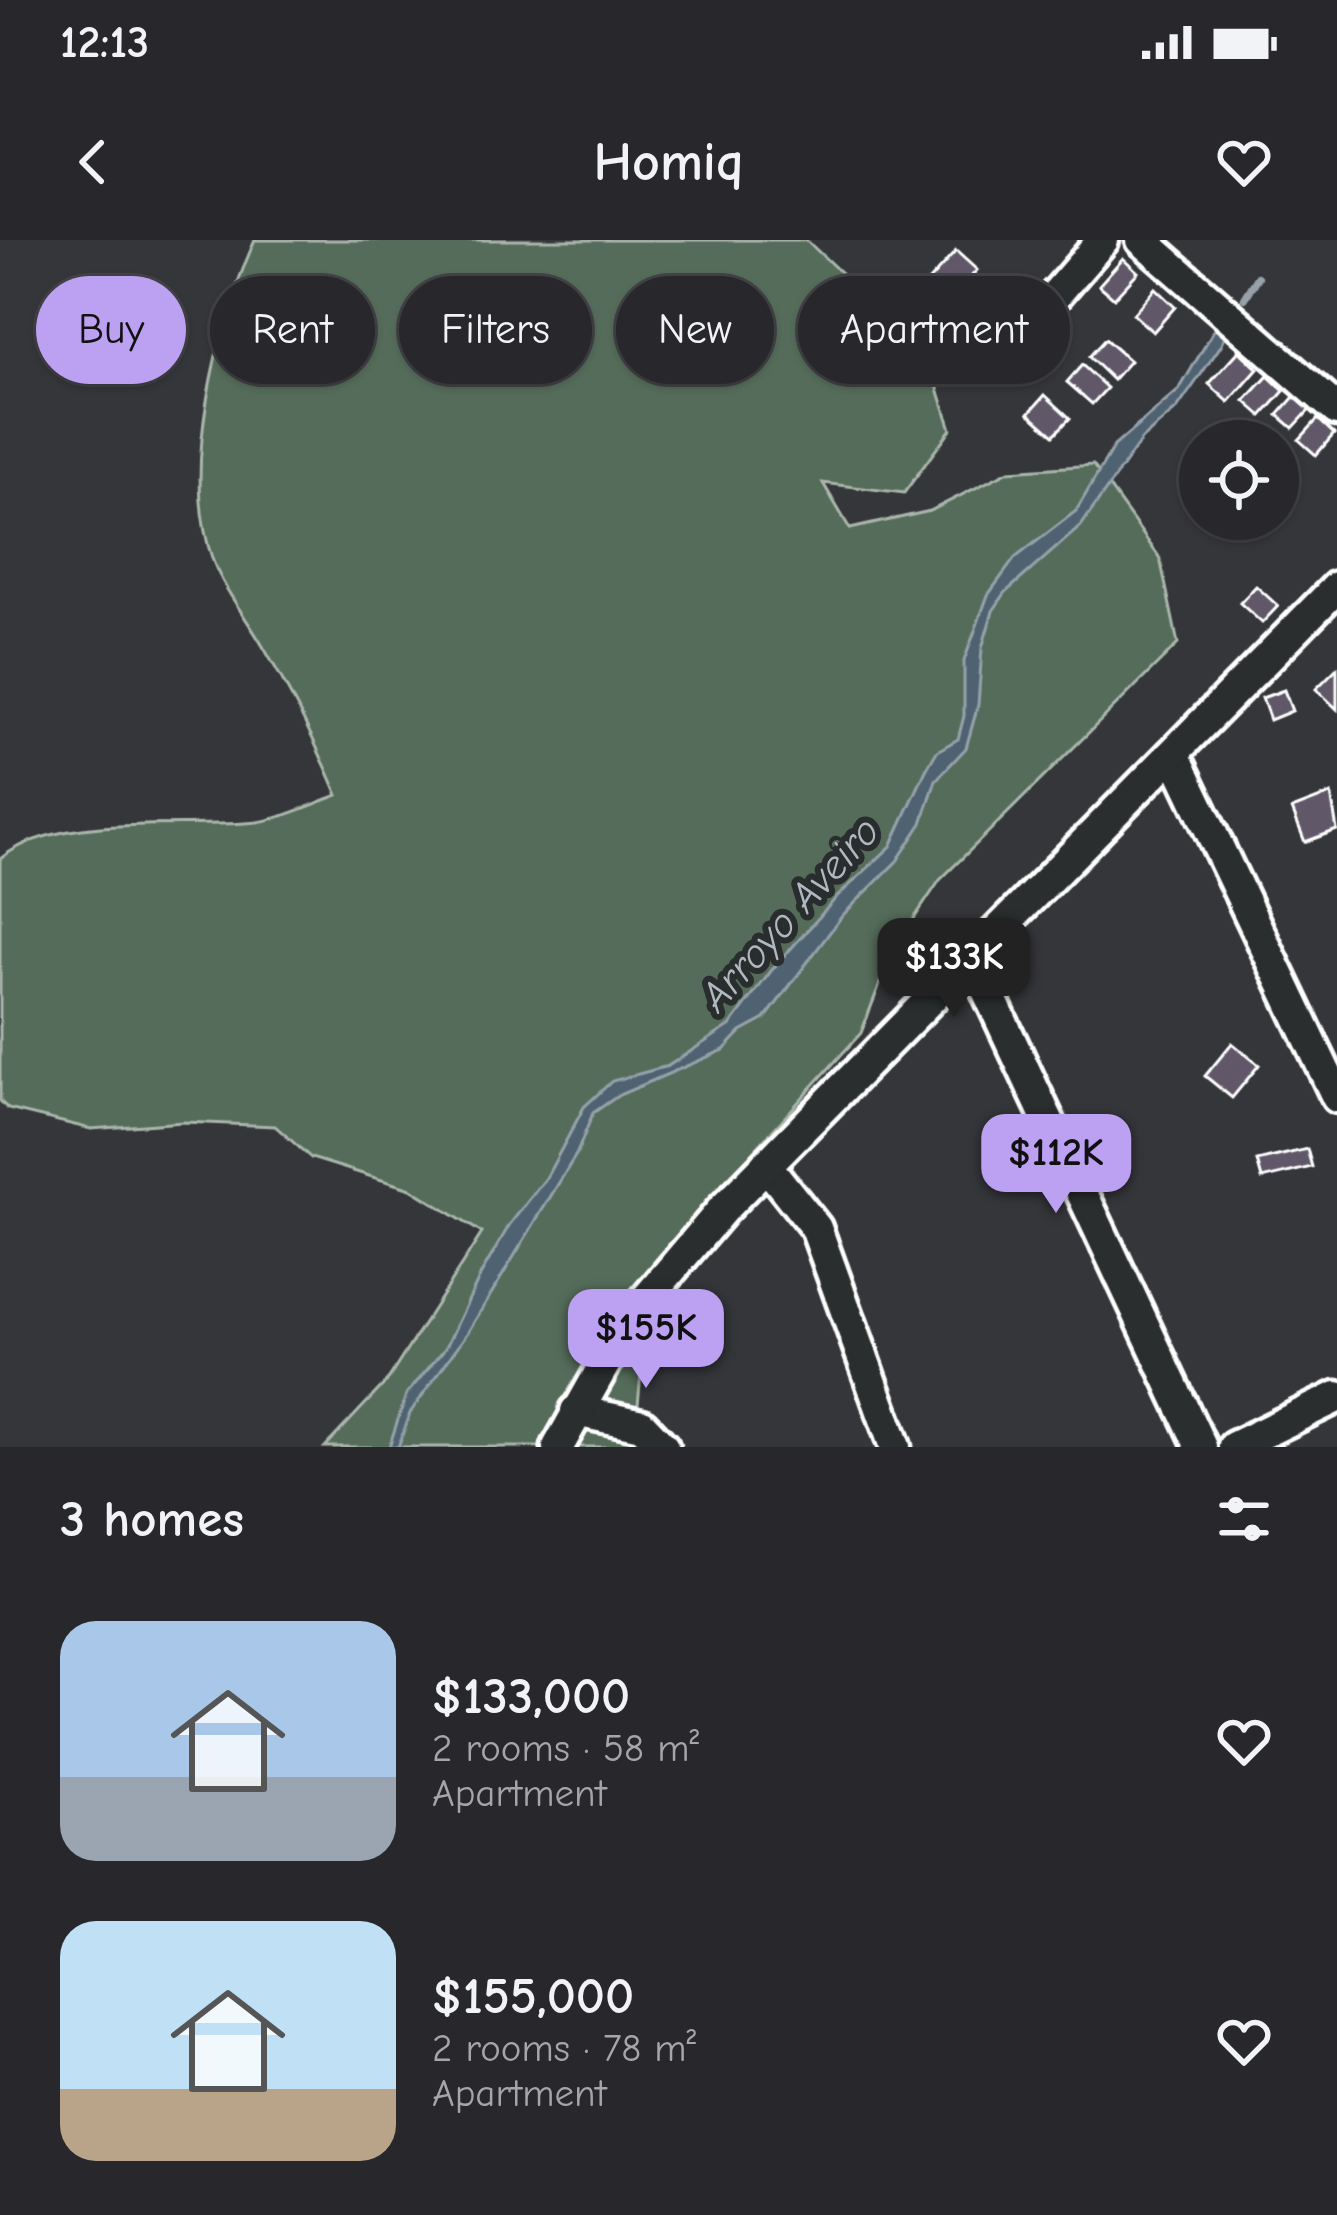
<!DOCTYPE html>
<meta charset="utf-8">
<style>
:root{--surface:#28282c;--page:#303034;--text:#f1f3f6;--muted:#a5a6a9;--line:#444448;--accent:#bca0f2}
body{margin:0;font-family:"Comic Neue",sans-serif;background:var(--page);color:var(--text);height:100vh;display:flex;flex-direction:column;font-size:45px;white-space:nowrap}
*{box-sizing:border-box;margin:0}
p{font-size:39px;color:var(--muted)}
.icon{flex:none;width:66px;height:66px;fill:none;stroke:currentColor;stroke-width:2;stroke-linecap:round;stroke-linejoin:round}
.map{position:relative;height:1207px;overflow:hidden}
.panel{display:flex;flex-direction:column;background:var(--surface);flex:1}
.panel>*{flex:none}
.banner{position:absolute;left:36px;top:36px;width:1266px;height:108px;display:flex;gap:24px}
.controls{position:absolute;left:1179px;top:180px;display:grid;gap:24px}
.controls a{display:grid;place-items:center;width:120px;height:120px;border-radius:50%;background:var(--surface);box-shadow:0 3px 9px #0004,0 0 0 3px var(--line);font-size:60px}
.price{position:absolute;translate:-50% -102px;padding:0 27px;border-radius:24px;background:var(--accent);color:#111;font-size:39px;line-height:78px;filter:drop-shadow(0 3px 6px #0008)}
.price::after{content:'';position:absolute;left:50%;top:72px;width:36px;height:27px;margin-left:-18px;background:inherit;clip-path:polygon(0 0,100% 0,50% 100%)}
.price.selected{background:#222;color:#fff}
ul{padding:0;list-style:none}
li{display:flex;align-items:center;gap:36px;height:300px;padding:0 60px}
li span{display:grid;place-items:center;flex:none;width:336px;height:240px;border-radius:36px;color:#555}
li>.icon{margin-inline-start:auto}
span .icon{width:144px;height:144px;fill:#fffc;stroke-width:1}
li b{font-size:51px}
h2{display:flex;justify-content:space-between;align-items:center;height:144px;padding:0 60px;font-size:51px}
.pill{padding:0 42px;border-radius:54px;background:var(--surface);box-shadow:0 3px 9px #0004,0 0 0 3px var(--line);font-size:42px;line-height:108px}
.pill.selected{background:var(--accent);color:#111}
.status{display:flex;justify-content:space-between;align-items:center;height:84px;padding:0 60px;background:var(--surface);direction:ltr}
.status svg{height:33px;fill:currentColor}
header{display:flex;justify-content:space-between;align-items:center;height:156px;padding:0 60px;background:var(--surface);font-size:54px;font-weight:800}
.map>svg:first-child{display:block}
.green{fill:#546c5a;stroke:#aab6ac;stroke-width:3}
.water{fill:#506272;stroke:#96a1aa;stroke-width:3}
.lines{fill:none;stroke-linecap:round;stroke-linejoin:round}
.stream{stroke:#96a1aa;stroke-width:8}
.building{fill:#605869;stroke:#fff;stroke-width:3}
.minor-casing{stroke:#fff;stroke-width:39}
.minor{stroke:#2a2d2e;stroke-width:30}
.labels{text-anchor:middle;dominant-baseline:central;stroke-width:12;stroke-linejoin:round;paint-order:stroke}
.water-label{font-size:42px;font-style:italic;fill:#b0b8c0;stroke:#2a2d2e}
</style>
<div class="status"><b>12:13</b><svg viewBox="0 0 49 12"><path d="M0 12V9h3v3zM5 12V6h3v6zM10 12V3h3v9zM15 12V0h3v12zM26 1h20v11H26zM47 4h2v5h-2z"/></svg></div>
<header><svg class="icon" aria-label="back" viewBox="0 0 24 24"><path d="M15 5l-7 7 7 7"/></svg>Homiq<svg class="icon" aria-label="heart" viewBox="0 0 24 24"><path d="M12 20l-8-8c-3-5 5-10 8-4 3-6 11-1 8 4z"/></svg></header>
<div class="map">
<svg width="1337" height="1207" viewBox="0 0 1337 1207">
<rect width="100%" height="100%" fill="#35363a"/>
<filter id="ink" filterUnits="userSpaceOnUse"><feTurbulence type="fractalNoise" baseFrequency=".00833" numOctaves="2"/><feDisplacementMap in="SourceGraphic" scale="24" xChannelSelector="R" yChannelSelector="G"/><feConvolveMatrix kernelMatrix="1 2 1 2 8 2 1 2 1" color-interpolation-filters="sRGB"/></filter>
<g filter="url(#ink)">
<!-- green -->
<path class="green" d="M255,0h551l121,114 24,75 -47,64 -81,-10 27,46 80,-18 79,-40 84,-6 67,93 18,86 -238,236 -47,70 -32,83 -156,172 -31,75 -27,30 -13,137h-309l62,-66 95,-148 -71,-44 -100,-31 -36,-32 -92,-4 -92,7 -83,-20 -8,-8v-242c57,-48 186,-29 257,-37 27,-4 56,-18 81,-27 -22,-52 -45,-99 -74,-147 -16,-28 -40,-58 -51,-87 -33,-92 4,-235 42,-321z"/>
<!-- water -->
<polygon class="water" points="1221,78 1229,82 1222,104 1177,169 1142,199 1081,286 1006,352 993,371 982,408 978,465 966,508 936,540 922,583 897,621 842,676 765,779 741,792 724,810 619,855 593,873 577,913 468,1092 410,1173 398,1207 389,1207 406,1155 446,1107 481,1034 510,984 546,938 584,867 612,841 668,826 731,785 771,731 836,658 891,606 926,530 937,511 958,499 964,476 964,421 988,355 1015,318 1076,271 1114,206 1179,150"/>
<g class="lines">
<!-- stream -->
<polyline class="stream" points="1245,58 1258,37"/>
</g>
<!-- building -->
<g class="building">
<polygon points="956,11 977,30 948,63 926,44"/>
<polygon points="1123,18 1138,32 1114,58 1099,45"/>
<polygon points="1155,48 1175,67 1153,92 1133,74"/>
<polygon points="1105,99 1130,121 1113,140 1089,117"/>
<polygon points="1239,111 1258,129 1229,162 1209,144"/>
<polygon points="1082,125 1107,148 1092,164 1067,142"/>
<polygon points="1268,136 1284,151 1262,176 1245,161"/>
<polygon points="1301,149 1316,163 1293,188 1278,175"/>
<polygon points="1045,155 1070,178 1054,195 1029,173"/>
<polygon points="1318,179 1334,194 1316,215 1299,200"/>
<polygon points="1256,346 1278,366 1262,383 1240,363"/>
<polygon points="1337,428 1337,469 1316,449"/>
<polygon points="1284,450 1292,471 1270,480 1262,458"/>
<polygon points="1331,554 1337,590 1305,602 1292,569"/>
<polygon points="1232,803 1259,825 1232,858 1205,836"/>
<polygon points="1307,909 1312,927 1262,939 1257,921"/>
</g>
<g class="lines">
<defs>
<g id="minor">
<polyline points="1142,0 1337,170"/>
<polyline points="995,125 1103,0"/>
<polyline points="1174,514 1337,857"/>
<polyline points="971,716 1201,1207"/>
<polyline points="766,925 816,988 895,1207"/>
<polyline points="576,1171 642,1185 663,1207"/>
<polyline points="558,1207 631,1077 722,970 1337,347"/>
<polyline points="1234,1207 1337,1157"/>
</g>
</defs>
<!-- minor casing -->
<use href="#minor" class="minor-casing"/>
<!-- minor -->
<use href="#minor" class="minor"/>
</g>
</g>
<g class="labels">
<!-- water labels -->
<g class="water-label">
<text transform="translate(790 674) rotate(-48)">Arroyo Aveiro</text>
</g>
</g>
</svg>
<div class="controls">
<a><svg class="icon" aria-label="locate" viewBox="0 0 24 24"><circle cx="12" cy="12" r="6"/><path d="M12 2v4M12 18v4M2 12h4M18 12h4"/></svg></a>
</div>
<b class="price selected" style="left:954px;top:780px">$133K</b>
<b class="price" style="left:1056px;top:976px">$112K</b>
<b class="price" style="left:646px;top:1151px">$155K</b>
<div class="banner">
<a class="pill selected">Buy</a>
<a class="pill">Rent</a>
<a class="pill">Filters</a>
<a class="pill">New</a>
<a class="pill">Apartment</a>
</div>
</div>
<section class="panel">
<h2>3 homes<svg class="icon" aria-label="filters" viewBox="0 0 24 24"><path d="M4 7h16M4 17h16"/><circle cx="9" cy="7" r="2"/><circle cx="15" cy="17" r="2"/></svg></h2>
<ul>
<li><span style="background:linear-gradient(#a9c7e8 65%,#9aa5b1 0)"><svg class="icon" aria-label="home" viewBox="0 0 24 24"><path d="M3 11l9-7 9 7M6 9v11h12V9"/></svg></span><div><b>$133,000</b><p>2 rooms · 58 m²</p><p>Apartment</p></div><svg class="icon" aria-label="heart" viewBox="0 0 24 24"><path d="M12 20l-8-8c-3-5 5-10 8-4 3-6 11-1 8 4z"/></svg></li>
<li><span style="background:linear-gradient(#bfe0f5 70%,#b9a48a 0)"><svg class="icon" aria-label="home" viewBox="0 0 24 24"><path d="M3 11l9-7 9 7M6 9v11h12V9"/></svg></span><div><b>$155,000</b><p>2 rooms · 78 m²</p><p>Apartment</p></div><svg class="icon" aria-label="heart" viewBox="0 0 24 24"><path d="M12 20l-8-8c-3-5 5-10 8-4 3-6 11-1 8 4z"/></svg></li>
</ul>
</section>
